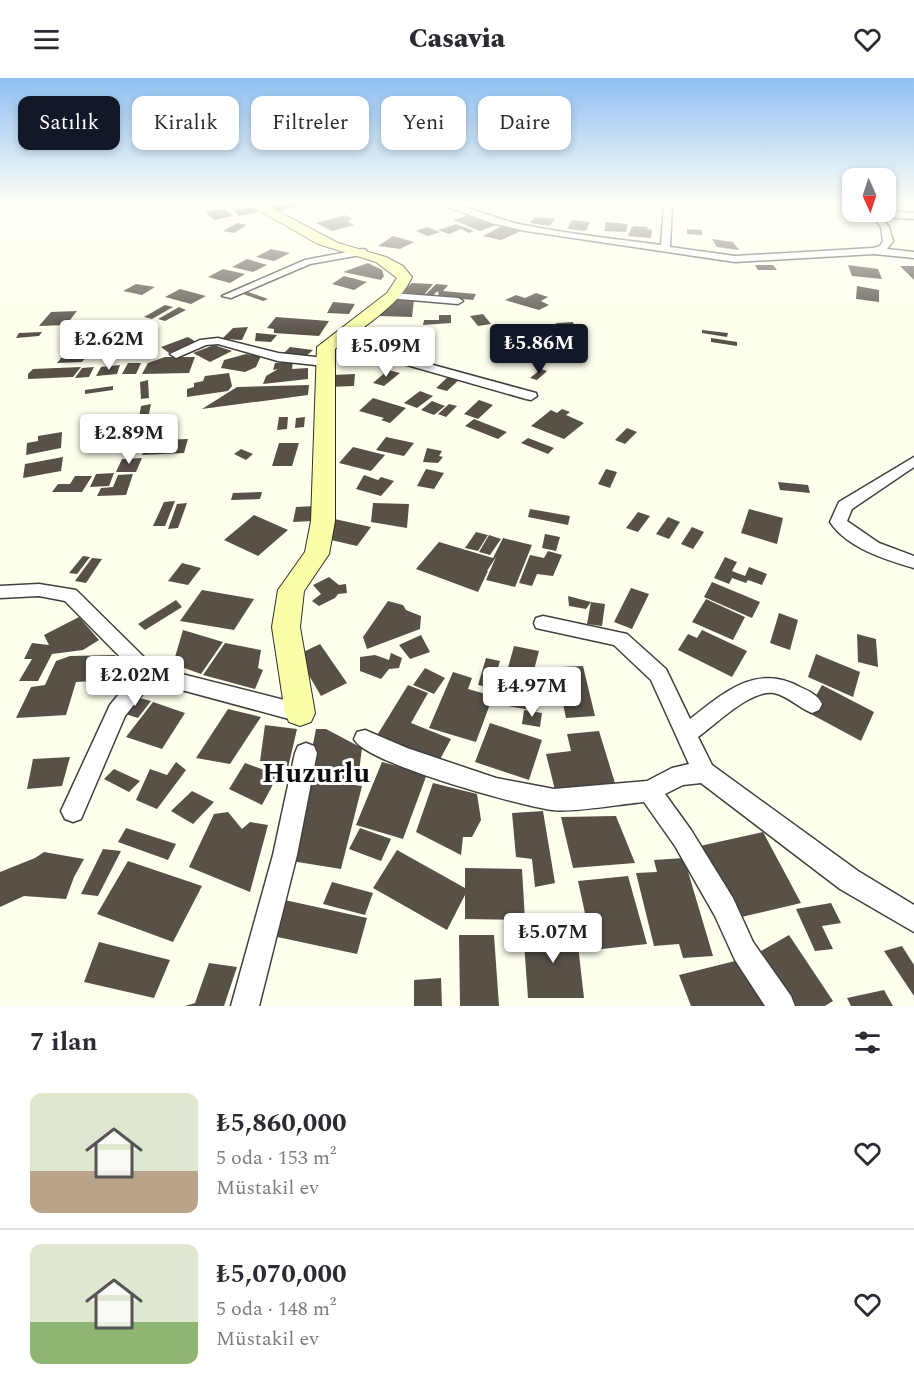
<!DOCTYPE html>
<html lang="tr">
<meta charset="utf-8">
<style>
:root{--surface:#fff;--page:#f2f2f3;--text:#2b2b33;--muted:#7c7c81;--line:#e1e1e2;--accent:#111827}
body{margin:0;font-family:Spectral,serif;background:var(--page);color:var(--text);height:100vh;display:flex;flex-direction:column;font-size:22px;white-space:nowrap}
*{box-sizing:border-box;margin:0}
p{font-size:20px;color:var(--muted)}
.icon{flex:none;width:33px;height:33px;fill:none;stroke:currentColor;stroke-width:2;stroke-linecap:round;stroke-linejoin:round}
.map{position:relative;height:928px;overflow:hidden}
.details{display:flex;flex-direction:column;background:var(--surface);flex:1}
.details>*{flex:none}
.banner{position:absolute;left:18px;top:18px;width:600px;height:54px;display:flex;gap:12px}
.needle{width:39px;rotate:177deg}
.buttons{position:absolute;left:842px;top:90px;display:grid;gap:12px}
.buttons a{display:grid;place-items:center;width:54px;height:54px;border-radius:12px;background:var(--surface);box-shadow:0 3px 9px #0003;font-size:30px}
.price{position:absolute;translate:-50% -51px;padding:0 14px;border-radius:6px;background:#fff;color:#222;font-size:20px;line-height:39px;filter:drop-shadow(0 2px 3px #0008)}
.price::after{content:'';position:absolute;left:50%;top:36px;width:18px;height:14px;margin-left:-9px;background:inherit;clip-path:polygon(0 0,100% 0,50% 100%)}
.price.selected{background:var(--accent);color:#fff}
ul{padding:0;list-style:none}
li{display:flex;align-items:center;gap:18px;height:150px;padding:0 30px}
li+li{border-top:2px solid var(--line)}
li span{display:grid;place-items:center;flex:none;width:168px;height:120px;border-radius:12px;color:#555}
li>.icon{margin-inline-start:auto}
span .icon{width:72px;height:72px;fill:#fffc;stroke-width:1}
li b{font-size:26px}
h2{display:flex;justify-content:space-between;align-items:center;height:72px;padding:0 30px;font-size:26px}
.tag{padding:0 21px;border-radius:12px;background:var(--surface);box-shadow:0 3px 9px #0003;font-size:21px;line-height:54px}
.tag.selected{background:var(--accent);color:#fff}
header{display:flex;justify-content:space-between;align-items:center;height:78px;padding:0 30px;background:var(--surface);font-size:27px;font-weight:800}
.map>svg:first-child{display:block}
.building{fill:#575148}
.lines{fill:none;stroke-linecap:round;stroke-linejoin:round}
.street-casing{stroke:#404040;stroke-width:3}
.secondary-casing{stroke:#2f2f2f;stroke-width:2}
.street{fill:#fff;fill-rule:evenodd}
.secondary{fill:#f9ffa9;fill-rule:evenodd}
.labels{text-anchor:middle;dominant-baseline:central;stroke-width:6;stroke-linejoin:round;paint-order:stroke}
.near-quarter-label{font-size:28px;font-weight:bold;fill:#0d0d0d;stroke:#fff}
</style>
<header><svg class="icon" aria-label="menu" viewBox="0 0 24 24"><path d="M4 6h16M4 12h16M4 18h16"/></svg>Casavia<svg class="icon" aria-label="heart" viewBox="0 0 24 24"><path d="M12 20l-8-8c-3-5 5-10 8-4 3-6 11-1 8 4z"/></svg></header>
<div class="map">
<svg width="914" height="928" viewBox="0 0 914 928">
<rect width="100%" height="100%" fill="#ffe"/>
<!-- building -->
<g class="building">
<polygon points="274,126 304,126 304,127 277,134 265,129"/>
<polygon points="254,129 259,134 239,138 234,132"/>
<polygon points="224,131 233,138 214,142 205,134"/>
<polygon points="345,137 353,141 347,143 354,147 332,153 316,145"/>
<polygon points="469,137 496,147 480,153 453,142"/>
<polygon points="535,139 555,141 550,148 530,145"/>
<polygon points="572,142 590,144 586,153 567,151"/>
<polygon points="606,144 628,146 626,154 604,153"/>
<polygon points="237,145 247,147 234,155 223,153"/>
<polygon points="456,146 474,153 469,155 461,151 449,156 438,152"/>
<polygon points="502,148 521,153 501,162 483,158"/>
<polygon points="634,148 648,149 647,151 652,152 651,160 628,158 631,150"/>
<polygon points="427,149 440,154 428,158 416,153"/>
<polygon points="687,151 702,152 702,157 687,156"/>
<polygon points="393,158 414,164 400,171 378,168"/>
<polygon points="712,161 733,164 739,172 717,169"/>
<polygon points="271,171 290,175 274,183 256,179"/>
<polygon points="247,181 267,187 253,194 232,189"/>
<polygon points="368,185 382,192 384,198 381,202 343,194"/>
<polygon points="755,187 773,187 777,192 758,192"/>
<polygon points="848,187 878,191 882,201 852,198"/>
<polygon points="900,188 914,188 914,202"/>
<polygon points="223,191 245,196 230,205 208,199"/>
<polygon points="344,198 367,204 354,212 332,206"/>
<polygon points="412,205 433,206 424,217 402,214"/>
<polygon points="136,206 155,209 142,217 123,213"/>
<polygon points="436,206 448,207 443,213 476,216 473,222 439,219 438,213 432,218 425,217"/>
<polygon points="857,208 879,212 879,224 856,221"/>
<polygon points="180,211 206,218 191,226 165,219"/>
<polygon points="248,214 268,221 263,223 243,216"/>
<polygon points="536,215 548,219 541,223 549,227 539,232 505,222 516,217 525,220"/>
<polygon points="394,221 414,222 412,239 378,238"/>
<polygon points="333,224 355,226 349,236 327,235"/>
<polygon points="165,227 173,229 152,241 144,239"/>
<polygon points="179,229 186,232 165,243 158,241"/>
<polygon points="77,233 66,247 39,248 51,234"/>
<polygon points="483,236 491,246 478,248 470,238"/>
<polygon points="439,237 451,237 451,245 423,247 424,242 439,242"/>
<polygon points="276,239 329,243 319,258 274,255 274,251 267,250"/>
<polygon points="106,242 123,247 116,251 99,245"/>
<polygon points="573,244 575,250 558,250 556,245"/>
<polygon points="248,249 242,262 222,261 233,250"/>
<polygon points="702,252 728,255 727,259 702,255"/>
<polygon points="42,254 39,258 16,260 19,255"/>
<polygon points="256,255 277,257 271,264 255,263"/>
<polygon points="188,259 196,264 169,275 161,269"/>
<polygon points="711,260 737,264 737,268 711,264"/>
<polygon points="137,266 139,270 147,269 147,279 131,281 133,270 131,267"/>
<polygon points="214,267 232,273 210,284 193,275"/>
<polygon points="290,269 313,272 305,279 283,276"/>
<polygon points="351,270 383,278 373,288 339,279"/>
<polygon points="91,272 82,284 57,285 67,273"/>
<polygon points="246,276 261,278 256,289 245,294 221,290 224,282"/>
<polygon points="165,279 195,279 189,295 142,296 148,285"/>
<polygon points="293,284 292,291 308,290 308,301 263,306 266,298 278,291 273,292 275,285"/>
<polygon points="128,285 141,285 136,296 122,296"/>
<polygon points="120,287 117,296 96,298 101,289"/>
<polygon points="81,289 73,299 28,301 28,296 33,291"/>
<polygon points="94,289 89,299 75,300 82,290"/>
<polygon points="541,291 547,293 537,302 530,300"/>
<polygon points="388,292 400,295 384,308 373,305"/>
<polygon points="229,295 232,308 228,313 187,319 187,311 194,309 194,305 203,303 205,298"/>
<polygon points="355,296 354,308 329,309 331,297"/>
<polygon points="450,297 461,300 447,313 436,310"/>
<polygon points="148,302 149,320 141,321 140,304"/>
<polygon points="309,307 308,317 202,331 237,309"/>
<polygon points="113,308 113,312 85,316 85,312"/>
<polygon points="420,313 433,318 417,330 404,325"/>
<polygon points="373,320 406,330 390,345 381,342 384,340 359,333"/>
<polygon points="479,322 493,327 478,341 464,336"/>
<polygon points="432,323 445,328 434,337 421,332"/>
<polygon points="151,326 147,345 138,346 141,328"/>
<polygon points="449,326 457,328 446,339 438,336"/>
<polygon points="562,331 570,334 566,337 584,345 564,361 531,348 551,332 557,335"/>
<polygon points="279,339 288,339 287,351 277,352"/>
<polygon points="305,339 304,349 295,350 296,340"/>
<polygon points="474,341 507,354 498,361 465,348"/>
<polygon points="627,350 637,354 625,366 615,362"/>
<polygon points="62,354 61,370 26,377 27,365 38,363 38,358"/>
<polygon points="386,359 414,365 404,378 376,372"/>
<polygon points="528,360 554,370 548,376 521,365"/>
<polygon points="188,361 184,375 142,377 144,372 156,371 159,362"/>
<polygon points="279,365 299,365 292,388 272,388"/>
<polygon points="353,369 385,377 371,393 339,385"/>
<polygon points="427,370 442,373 439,378 443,379 438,385 423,384"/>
<polygon points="241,371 253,376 246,382 234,376"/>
<polygon points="63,379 61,393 23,400 25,386"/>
<polygon points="142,380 136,394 116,394 122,381"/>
<polygon points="426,391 444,395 434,411 417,408"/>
<polygon points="606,391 617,394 610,410 598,406"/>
<polygon points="114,395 109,408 90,409 96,396"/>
<polygon points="133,396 126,417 97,418 101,410 113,409 118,397"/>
<polygon points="364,397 378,402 381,399 394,403 381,418 356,411"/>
<polygon points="75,398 92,398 82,414 52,414 58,406 70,406"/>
<polygon points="778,404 808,407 810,415 780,412"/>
<polygon points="262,414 260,421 231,422 233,415"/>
<polygon points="175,423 165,448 153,448 164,424"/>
<polygon points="187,425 178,450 168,451 177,426"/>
<polygon points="373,425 409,426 407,450 371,444"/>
<polygon points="315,428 312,443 293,444 296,429"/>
<polygon points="530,431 570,438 568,447 528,439"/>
<polygon points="749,431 783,440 777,466 741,455"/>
<polygon points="638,434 650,438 638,454 626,450"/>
<polygon points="254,437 288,452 258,478 224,462"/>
<polygon points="668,439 680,444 669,461 656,456"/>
<polygon points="330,440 371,449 357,468 331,462"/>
<polygon points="692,449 704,454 693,471 681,466"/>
<polygon points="476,454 488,457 478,473 465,470"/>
<polygon points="545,456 560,459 556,473 542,470"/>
<polygon points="489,457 501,461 490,477 479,474"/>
<polygon points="503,460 532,467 515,509 486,502 496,479 487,493 488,493 478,514 416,491 439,464 493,480"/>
<polygon points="548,473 562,477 553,498 537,496 532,508 519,505 530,477 544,480"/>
<polygon points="83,478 90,479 77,496 69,495"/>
<polygon points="725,479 737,484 732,493 745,498 749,489 767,496 762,507 748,502 746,505 732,500 729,506 714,500"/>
<polygon points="92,480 102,481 86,505 75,503"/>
<polygon points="182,485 201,490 188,507 168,503"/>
<polygon points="329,499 339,507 346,506 347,515 338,516 335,520 319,528 312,523 321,516 313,507"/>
<polygon points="712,504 760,524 752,540 704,519"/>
<polygon points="631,510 649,516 632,551 614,544"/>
<polygon points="202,512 254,521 234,552 180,543"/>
<polygon points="568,518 591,524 586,531 569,528"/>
<polygon points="706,521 745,539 733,562 692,544"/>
<polygon points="176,522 182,529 145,552 138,546"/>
<polygon points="388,523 403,527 406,532 421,538 420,551 367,571 363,559"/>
<polygon points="591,524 605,526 602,548 587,546"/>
<polygon points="779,535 798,542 790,572 770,565"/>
<polygon points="79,539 99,562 83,572 52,576 38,603 19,603 32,581 24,581 32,565 49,567 44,557"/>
<polygon points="183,552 223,564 201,596 173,586"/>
<polygon points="702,552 747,573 732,599 678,572 688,556 697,560"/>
<polygon points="857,556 876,561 878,589 858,584"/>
<polygon points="421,557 430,574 410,581 399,567"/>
<polygon points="225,565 261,572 258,590 263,592 255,611 203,597"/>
<polygon points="320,566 347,605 321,618 297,577"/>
<polygon points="514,568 539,573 531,603 506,597"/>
<polygon points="391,575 402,580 399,590 389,591 381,601 360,593 360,579 375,577 389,582"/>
<polygon points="816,576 860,594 853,619 808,599"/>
<polygon points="115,577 117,589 111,602 76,604 66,637 16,640 31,609 45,607 56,583 70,578"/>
<polygon points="486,580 500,583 492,610 478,607"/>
<polygon points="583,588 595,638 566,640 562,621 543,622 537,590"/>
<polygon points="425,590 445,600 434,616 413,607"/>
<polygon points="453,594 472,600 468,611 493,618 476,664 429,650"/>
<polygon points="408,607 428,615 411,645 451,661 438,685 376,659"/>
<polygon points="822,607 874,634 861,663 807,634"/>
<polygon points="504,615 539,621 537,633 502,627"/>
<polygon points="132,618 151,623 138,640 119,634"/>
<polygon points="153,624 185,635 162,671 126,659"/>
<polygon points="228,631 261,639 230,686 196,680"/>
<polygon points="524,632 542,635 540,649 522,646"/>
<polygon points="490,645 542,662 529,702 475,684"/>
<polygon points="265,647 297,651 288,690 260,683"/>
<polygon points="316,651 326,651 362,670 358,702 306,701"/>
<polygon points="599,653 615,705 555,712 546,676 571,673 567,656"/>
<polygon points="70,679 62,708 27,711 33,681"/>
<polygon points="176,684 186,692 157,731 136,722 150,691 167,697"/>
<polygon points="382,684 427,696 403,761 356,747"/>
<polygon points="245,685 278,697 262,727 229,711"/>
<polygon points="114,691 140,703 129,714 104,701"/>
<polygon points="311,701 362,708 341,791 285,782"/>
<polygon points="433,705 477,716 481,742 472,759 463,759 461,777 416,754"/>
<polygon points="192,713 214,724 193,746 171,733"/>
<polygon points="543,733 555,805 535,809 532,781 516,779 512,735"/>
<polygon points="228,734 242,751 250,744 268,747 250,814 189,789 214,736"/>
<polygon points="616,738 635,785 573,790 561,739"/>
<polygon points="126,750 176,766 168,782 118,764"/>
<polygon points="360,750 391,761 381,783 349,771"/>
<polygon points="763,754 801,825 733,841 700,768"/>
<polygon points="103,771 121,773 98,818 81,816"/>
<polygon points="397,772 465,810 465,790 522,791 525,842 465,841 465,817 447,852 373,810"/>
<polygon points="44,774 84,781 74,799 66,821 24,818 0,829 0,794 35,780"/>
<polygon points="684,780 713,878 683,880 679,866 654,868 636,795 657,794 654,782"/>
<polygon points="128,783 202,808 173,864 97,836"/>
<polygon points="628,798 647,866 593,872 578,803"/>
<polygon points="332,804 373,815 365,837 323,826"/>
<polygon points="280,821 367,840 357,876 268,857"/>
<polygon points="831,825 841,845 822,848 833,871 815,873 796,831"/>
<polygon points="576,850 584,920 528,920 523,851"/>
<polygon points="459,857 494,857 499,928 460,928"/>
<polygon points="789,857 833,923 825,928 796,928 761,873"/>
<polygon points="99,864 170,882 154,920 84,904"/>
<polygon points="902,868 914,887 914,918 884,873"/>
<polygon points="743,881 764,928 691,928 679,897"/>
<polygon points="209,885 237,889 224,928 185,928 195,925"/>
<polygon points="441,900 442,928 414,928 414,902"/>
<polygon points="884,912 893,928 851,928 847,920"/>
</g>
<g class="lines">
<defs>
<g id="street">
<path d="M440,126c28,0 56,16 84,21 45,9 91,14 137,20l3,-41h8l-2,43 65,9 138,-8 7,-2 3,-5 -2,-14 -9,-11c10,-9 28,-4 42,-3v6l-33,-2 8,10 4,14 -6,8 27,3v6l-40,-4 -139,8 -209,-31 -35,-8z"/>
<polygon points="363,171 366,172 366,176 310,186 231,220 222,218 305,182"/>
<polygon points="392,215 458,220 463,223 458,226 388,220 388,216"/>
<polygon points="218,260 278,275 325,280 331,284 325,288 278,283 218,266 206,267 176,280 170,276 200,262"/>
<polygon points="334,260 536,315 537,318 531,322 526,321 330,265 330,261"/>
<path d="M914,379v10l-62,42 -5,12 32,22 35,13v12c-28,-8 -67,-20 -84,-46l9,-20z"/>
<polygon points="39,506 76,512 154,589 300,626 307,629 310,635 307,641 300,644 152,604 125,638 81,741 73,744 65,741 61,733 110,627 136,595 65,523 39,518 0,520 0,508"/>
<path d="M543,538l84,18 39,35 24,50c34,-26 66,-56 110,-32 9,4 18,8 22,17l-3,6 -7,3c-13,-5 -24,-17 -38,-20 -23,-4 -58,31 -76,44l14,28 146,106 56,34v27l-74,-43 -139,-106 -18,2 -18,9 26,36 42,68 20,44 38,54 4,10h-30l-30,-46 -20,-44 -40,-70 -31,-44c-24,2 -71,11 -92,8 -31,-4 -187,-47 -198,-71l3,-7 8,-2 42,18 89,30 58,11 93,-8 25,-13 17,-4 -38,-84 -37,-35 -78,-17 -2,-5 2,-5z"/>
<polygon points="306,665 314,668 317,675 297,777 259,928 231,928 273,777 295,675 298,668"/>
</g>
<path id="secondary" d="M248,126h16l74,39 48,14 17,9 9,11c-12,29 -53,52 -77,72v172l-6,33 -25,37 -4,36 15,86 -4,9 -11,4 -11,-4 -4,-9 -13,-86 6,-37 27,-38 6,-31 6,-174 70,-54 10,-15 -21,-16 -58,-18z"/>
</defs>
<!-- street casing -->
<use href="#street" class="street-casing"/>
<!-- secondary casing -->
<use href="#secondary" class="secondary-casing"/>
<!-- street -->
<use href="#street" class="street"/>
<!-- secondary -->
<use href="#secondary" class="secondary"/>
</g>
<!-- sky -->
<linearGradient id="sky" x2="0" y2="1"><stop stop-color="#90bff0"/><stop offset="0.49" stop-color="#fffff7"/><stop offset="1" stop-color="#fffff7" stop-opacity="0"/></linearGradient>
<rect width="914" height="256" fill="url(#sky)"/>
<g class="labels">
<!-- near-quarter labels -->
<g class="near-quarter-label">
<text x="316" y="695">Huzurlu</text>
</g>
</g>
</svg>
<div class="buttons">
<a><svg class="needle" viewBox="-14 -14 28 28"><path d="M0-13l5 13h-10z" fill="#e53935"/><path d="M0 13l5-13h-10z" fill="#7c7c81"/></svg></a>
</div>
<b class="price" style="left:109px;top:293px">₺2.62M</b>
<b class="price selected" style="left:539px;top:297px">₺5.86M</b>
<b class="price" style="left:386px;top:300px">₺5.09M</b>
<b class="price" style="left:129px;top:387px">₺2.89M</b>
<b class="price" style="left:135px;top:629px">₺2.02M</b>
<b class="price" style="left:532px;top:640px">₺4.97M</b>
<b class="price" style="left:553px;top:886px">₺5.07M</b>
<div class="banner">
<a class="tag selected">Satılık</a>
<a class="tag">Kiralık</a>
<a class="tag">Filtreler</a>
<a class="tag">Yeni</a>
<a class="tag">Daire</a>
</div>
</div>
<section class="details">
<h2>7 ilan<svg class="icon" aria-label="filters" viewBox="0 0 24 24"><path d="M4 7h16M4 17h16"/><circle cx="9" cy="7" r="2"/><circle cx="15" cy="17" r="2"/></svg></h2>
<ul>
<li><span style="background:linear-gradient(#dfe7d0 65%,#b9a48a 0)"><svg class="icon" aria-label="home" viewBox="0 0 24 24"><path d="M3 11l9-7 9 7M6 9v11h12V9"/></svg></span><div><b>₺5,860,000</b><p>5 oda · 153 m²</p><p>Müstakil ev</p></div><svg class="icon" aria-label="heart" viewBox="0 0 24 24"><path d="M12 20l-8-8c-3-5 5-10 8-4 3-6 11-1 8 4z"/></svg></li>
<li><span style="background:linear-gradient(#dfe7d0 65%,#8fb573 0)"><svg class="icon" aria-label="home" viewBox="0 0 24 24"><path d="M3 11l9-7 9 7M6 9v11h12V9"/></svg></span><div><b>₺5,070,000</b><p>5 oda · 148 m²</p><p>Müstakil ev</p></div><svg class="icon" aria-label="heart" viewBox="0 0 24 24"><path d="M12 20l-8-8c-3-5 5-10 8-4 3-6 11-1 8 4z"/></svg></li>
</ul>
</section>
